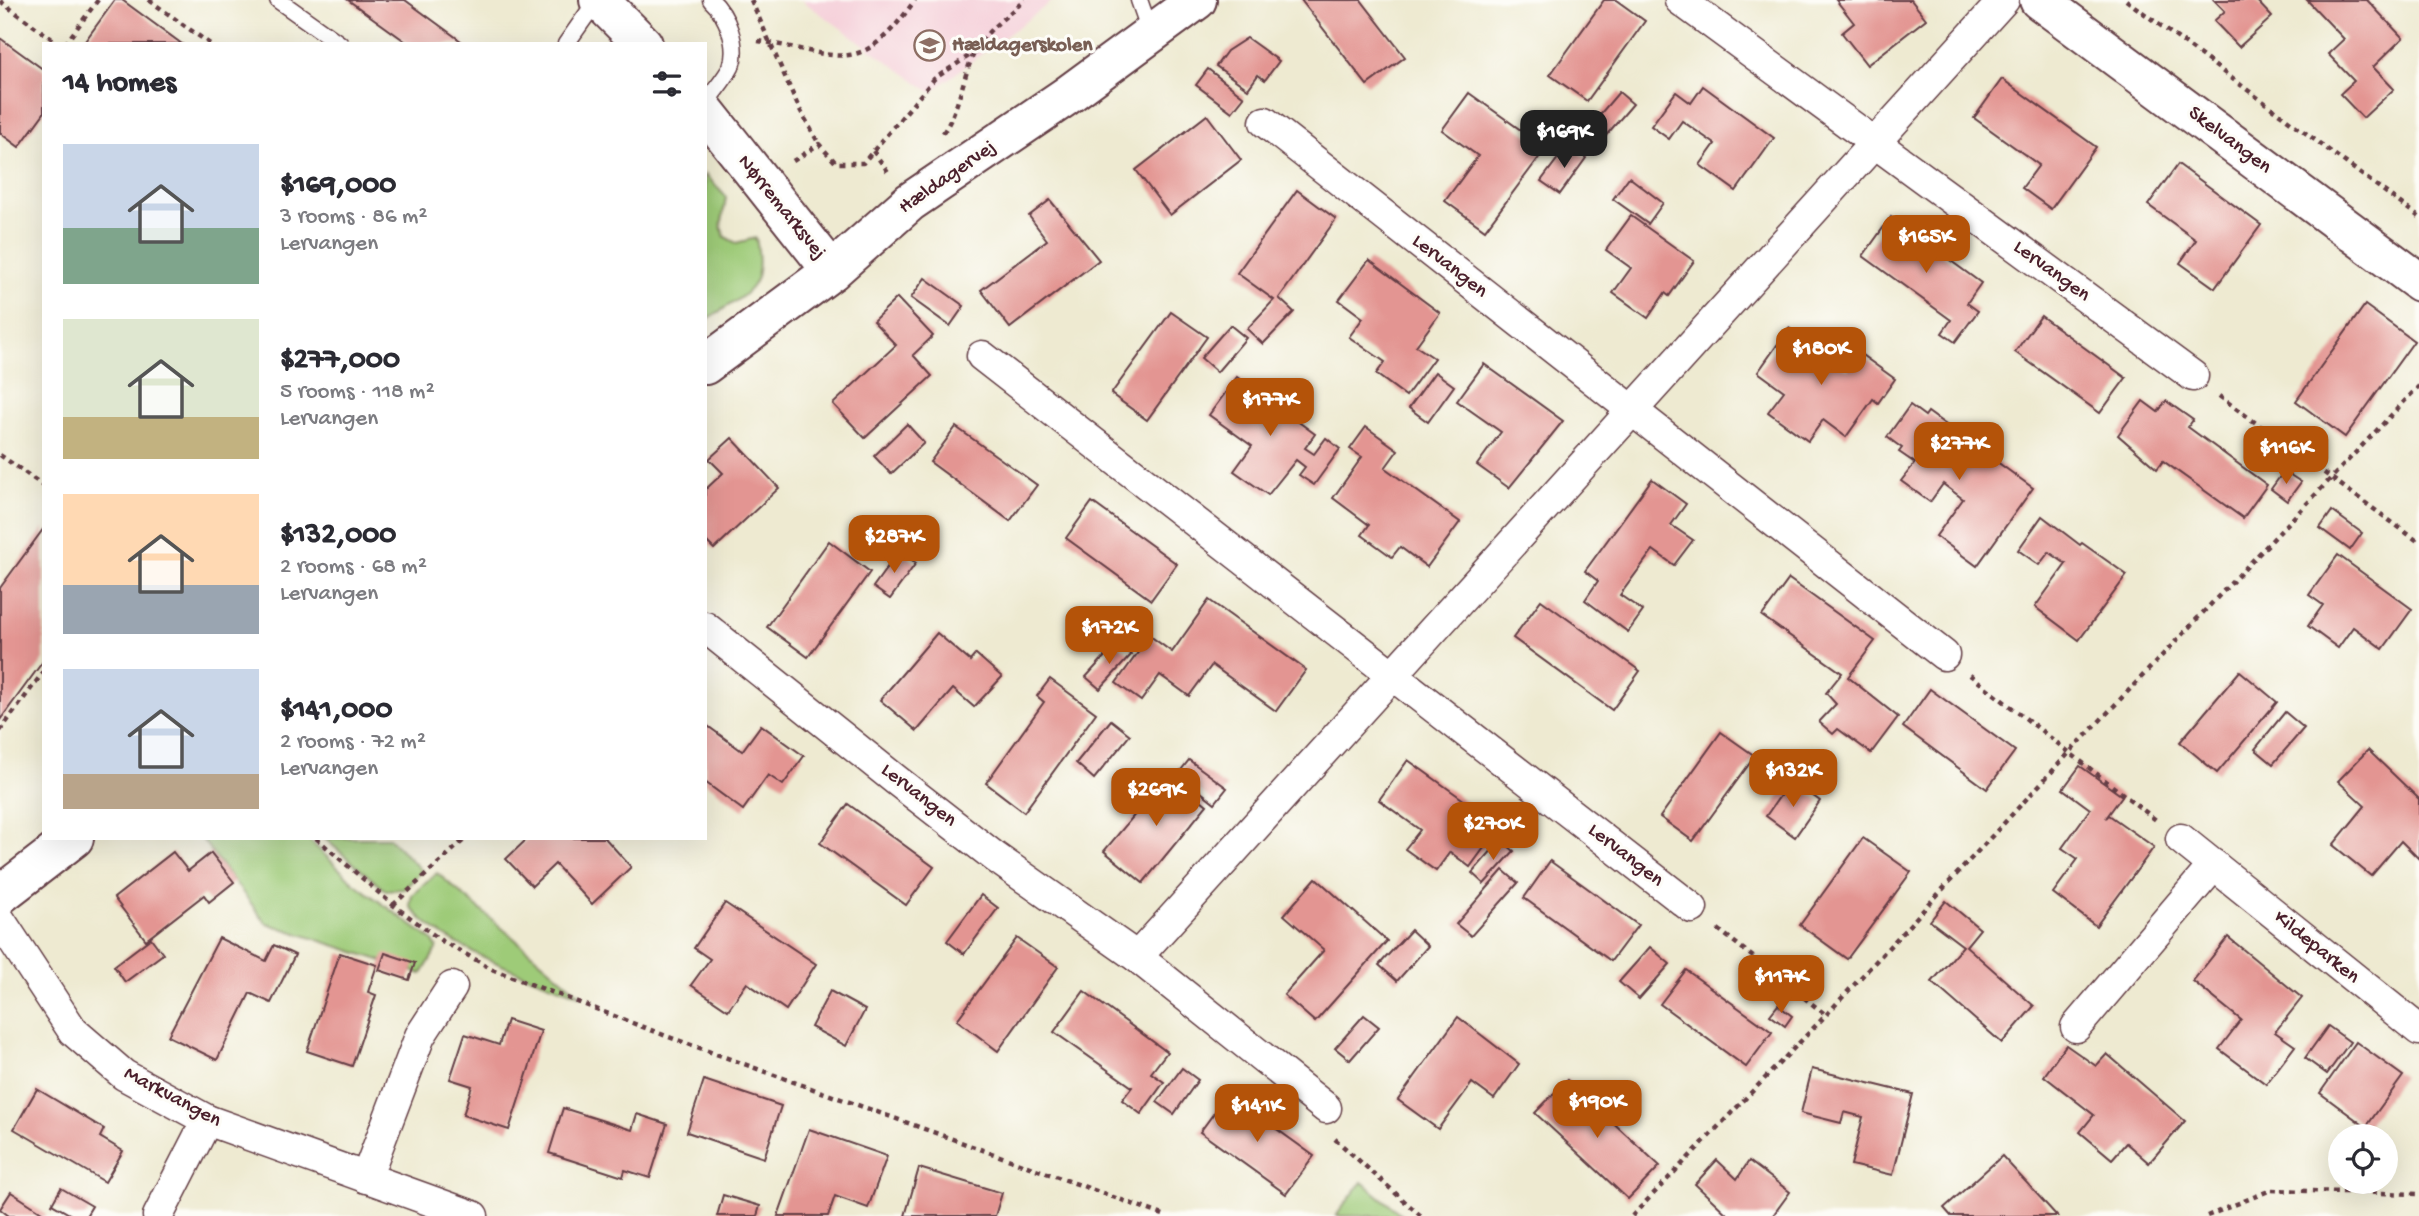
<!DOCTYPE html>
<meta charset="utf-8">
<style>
:root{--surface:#fff;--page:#f7f7f7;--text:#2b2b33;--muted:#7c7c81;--accent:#b45309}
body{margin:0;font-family:"Gochi Hand",sans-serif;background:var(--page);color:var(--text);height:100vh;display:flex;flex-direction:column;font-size:26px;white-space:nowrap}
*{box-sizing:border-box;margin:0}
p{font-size:23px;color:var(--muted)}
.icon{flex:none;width:38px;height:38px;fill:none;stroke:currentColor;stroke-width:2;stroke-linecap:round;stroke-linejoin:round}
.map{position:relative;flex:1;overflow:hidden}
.details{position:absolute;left:42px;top:42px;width:665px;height:798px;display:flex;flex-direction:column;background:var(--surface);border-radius:0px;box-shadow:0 7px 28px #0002}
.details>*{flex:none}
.controls{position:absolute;left:2328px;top:1124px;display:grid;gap:14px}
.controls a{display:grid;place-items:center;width:70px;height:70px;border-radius:50%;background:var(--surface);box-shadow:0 7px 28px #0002;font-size:35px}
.price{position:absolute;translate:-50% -60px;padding:0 16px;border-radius:14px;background:var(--accent);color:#fff;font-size:23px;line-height:46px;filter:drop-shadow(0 2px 4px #0008)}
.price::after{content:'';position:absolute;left:50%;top:42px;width:21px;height:16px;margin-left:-10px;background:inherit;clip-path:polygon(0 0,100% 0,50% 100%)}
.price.current{background:#222;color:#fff}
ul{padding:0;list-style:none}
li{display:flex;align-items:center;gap:21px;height:175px;padding:0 21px}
li span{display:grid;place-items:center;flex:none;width:196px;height:140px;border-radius:0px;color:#555}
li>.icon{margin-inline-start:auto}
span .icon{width:84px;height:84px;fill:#fffc;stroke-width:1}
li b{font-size:30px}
h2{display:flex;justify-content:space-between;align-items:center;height:84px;padding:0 21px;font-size:30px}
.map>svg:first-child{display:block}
.built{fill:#f5cfd9}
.green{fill:#9ecb78;stroke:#747552;stroke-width:2}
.building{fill:#e39592}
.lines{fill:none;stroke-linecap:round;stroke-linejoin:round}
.lane-casing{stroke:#633d44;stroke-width:19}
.street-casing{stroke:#633d44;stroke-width:33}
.secondary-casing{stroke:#633d44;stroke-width:42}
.path{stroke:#633d44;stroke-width:4.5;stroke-dasharray:5 5;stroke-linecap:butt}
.lane{stroke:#fff;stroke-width:16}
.street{stroke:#fff;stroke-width:30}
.secondary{stroke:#fff;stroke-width:38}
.labels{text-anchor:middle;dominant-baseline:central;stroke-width:6;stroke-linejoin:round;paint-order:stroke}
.education-label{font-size:21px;font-weight:bold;fill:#785e54;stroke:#fdfcf7;text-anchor:start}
.street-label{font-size:21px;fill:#4a1f2b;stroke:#fdfcf7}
</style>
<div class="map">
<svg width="2419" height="1216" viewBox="0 0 2419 1216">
<rect width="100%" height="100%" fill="#fdfcf7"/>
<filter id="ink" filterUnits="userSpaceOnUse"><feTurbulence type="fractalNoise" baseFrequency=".0143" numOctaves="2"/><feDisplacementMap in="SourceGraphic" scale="14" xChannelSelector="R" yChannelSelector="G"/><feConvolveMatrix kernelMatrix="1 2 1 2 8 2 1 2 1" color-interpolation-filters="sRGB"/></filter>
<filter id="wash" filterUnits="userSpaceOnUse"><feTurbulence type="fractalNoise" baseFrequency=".00686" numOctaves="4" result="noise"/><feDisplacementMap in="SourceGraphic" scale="28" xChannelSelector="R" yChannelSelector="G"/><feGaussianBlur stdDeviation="1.57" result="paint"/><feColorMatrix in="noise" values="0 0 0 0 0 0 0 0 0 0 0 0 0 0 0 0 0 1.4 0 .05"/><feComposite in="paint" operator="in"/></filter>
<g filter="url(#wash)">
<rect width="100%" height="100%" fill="#eeead1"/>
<!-- built -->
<polygon class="built" points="801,0 1054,0 931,92"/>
<!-- green -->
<g class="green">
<path d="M705,174l21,23 -5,30 4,10 11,6 20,-5c11,55 -10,54 -51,83z"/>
<polygon points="201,838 307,838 354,883 432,940 437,948 422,974 266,923"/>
<polygon points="324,838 389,838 422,871 404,889 385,890"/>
<path d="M437,873l145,123c-48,-18 -142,-49 -172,-90l2,-11z"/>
<polygon points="1362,1182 1403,1216 1336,1216"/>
</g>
<g id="blocks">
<!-- building -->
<g class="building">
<polygon points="115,0 122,0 182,44 83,44"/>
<polygon points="348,0 405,0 465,44 409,44"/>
<polygon points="1301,0 1361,0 1405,57 1367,85"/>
<polygon points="1604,0 1616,0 1645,21 1587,101 1550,75"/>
<polygon points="1836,0 1911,0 1926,19 1867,65 1842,33 1854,23"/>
<polygon points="2214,0 2256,0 2272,17 2239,47 2214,21 2225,11"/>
<polygon points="2307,0 2367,0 2403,38 2373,67 2394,89 2363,118 2340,94 2354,81 2328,54 2344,39"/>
<polygon points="0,38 44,70 44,113 19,147 0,133"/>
<polygon points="1247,38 1279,61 1265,80 1258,75 1248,89 1216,66 1227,51"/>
<polygon points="1208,69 1244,97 1232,112 1196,85"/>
<polygon points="2002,79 2096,147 2051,209 2022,188 2039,165 1974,118"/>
<polygon points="1703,86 1774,138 1736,191 1700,165 1715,144 1682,121 1669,139 1651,126 1676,92 1691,103"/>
<polygon points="1619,92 1633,104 1603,139 1590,126"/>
<polygon points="1469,93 1546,148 1485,230 1445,201 1478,156 1442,130"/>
<polygon points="1207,115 1241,160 1170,215 1136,170"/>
<polygon points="1568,145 1586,158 1560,194 1541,181"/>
<polygon points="2178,164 2261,225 2215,288 2180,263 2196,240 2148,205"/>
<polygon points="1629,177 1663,203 1648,224 1613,199"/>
<polygon points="1297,190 1336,219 1279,298 1294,312 1263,344 1247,329 1274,300 1237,273"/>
<polygon points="1050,200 1099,260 1010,328 981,290 1047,240 1029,216"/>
<polygon points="1631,216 1694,261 1669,296 1665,293 1648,318 1613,293 1631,268 1606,250"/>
<polygon points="1891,217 1981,283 1967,303 1978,311 1955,342 1942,333 1951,320 1863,256"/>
<polygon points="1369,260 1440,313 1416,346 1434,358 1406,396 1376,374 1385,362 1349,337 1363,318 1339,300"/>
<polygon points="925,278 964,306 950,326 911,298"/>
<polygon points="897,298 933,336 913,355 932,376 865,438 833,404 896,345 873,321"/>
<polygon points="2365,305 2414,341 2345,437 2296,401"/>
<polygon points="1171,312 1207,337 1147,420 1111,394"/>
<polygon points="2041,316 2126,378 2100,413 2015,352"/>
<polygon points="1230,325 1246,338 1217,372 1201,358"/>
<polygon points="1789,328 1847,370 1859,353 1895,379 1878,403 1873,399 1846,437 1823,420 1808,441 1768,412 1784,391 1758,372"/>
<polygon points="1484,364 1563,421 1509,488 1477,465 1501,432 1457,401"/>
<polygon points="1435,372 1454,386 1428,422 1409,408"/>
<polygon points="1237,377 1315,434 1305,448 1314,454 1326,438 1340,449 1314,485 1299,475 1305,467 1296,460 1268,495 1234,471 1252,446 1209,415"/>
<polygon points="2143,401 2158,412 2166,401 2193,420 2188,427 2267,485 2243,518 2163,461 2157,469 2118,435"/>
<polygon points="1910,405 1925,416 1928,412 2033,488 1977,566 1936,536 1963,499 1943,484 1930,502 1901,481 1915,463 1899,452 1902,448 1887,437"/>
<polygon points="907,424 924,443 891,474 874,456"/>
<polygon points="956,427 1037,485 1010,521 930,462"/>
<polygon points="1366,427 1398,450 1385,468 1460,522 1427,567 1400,547 1392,557 1362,535 1369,525 1333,498 1362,457 1350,449"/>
<polygon points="732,438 779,488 714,549 705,540 705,490 723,473 709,459"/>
<polygon points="2284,471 2301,482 2287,501 2271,489"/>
<polygon points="1652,479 1686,504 1671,525 1693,540 1674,565 1653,550 1620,595 1643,611 1628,632 1585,600 1598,581 1585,571"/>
<polygon points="1092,502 1177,564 1151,600 1066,538"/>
<polygon points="2332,511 2362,533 2350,550 2320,528"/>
<polygon points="2042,516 2080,545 2082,543 2127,575 2079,640 2035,607 2066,564 2049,552 2039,565 2018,550"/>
<polygon points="44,528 44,660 0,720 0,588"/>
<polygon points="829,541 870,572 808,657 767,627"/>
<polygon points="899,551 916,563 890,599 873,587"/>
<polygon points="2338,555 2412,609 2383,649 2353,627 2338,648 2308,626 2323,605 2309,595"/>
<polygon points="1789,579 1875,641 1848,677 1898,717 1871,753 1838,729 1833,734 1819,722 1836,704 1826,693 1842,673 1762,616"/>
<polygon points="1209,600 1306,670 1276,711 1212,665 1189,696 1160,675 1141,701 1116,683 1150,636 1172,652"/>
<polygon points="1541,600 1640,671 1612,710 1513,638"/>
<polygon points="937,633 970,661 976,654 1002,677 974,707 953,689 917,731 880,700"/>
<polygon points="1117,643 1131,655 1100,689 1086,677"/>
<polygon points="2240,671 2277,702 2217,773 2180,742"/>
<polygon points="1050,679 1096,713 1024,812 986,783 1044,702 1037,696"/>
<polygon points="1930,689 2015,751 1987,789 1903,727"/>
<polygon points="2285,712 2304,728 2273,764 2255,749"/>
<polygon points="1111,720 1130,735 1094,779 1076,763"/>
<polygon points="705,724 742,751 761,725 804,756 783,785 768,775 743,810 705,782"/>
<polygon points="1721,732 1755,756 1693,841 1660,817"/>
<polygon points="2368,750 2419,799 2419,859 2401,841 2371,876 2333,845 2365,806 2338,781"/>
<polygon points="1189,760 1227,788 1215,803 1178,774"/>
<polygon points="1408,760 1500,826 1470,867 1450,852 1436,871 1405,849 1420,830 1379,800"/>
<polygon points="2080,766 2122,796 2106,818 2109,815 2154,847 2096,926 2053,893 2078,859 2062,848 2090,809 2063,789"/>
<polygon points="1169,774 1207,805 1143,883 1104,851"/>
<polygon points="1791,780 1820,801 1795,837 1766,816"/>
<polygon points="848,804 934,867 906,905 820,843"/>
<polygon points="528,838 605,838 631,867 592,904 555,864 532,886 506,859"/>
<polygon points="1863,838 1911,872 1847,959 1800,925"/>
<polygon points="1501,840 1514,851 1484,884 1472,873"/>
<polygon points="173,852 188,871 211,853 234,882 209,902 204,895 146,940 114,898"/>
<polygon points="1550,861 1638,925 1611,961 1524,898"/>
<polygon points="1503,870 1518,883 1471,936 1456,924"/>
<polygon points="1316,878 1387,941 1315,1022 1284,995 1324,950 1284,915"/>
<polygon points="981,895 998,908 964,954 947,941"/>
<polygon points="1946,901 1980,929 1966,946 2034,1006 2002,1043 1932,982 1963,946 1930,921"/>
<polygon points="725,903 816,964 786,1010 747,983 728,1010 691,985 710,959 694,948"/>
<polygon points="1411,930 1428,946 1397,981 1379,965"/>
<polygon points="2228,937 2302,998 2275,1032 2295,1046 2266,1084 2219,1049 2241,1020 2193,981"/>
<polygon points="151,938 163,954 125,982 114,966"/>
<polygon points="219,938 266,961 274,945 295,955 271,1003 250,993 217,1060 168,1036"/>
<polygon points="1017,938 1058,967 998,1051 957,1020"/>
<polygon points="1650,947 1670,964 1639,999 1619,982"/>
<polygon points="340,953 377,965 368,992 376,995 352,1066 307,1051"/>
<polygon points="385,953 415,963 409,980 379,970"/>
<polygon points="1686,970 1772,1032 1746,1067 1660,1004"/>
<polygon points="830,991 865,1010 846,1046 811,1027"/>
<polygon points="1084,991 1167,1052 1151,1073 1164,1082 1141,1114 1122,1100 1132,1087 1054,1032"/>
<polygon points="1778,1005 1792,1016 1785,1026 1770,1015"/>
<polygon points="1364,1015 1379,1027 1350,1060 1335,1048"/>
<polygon points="1458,1017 1519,1064 1494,1099 1472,1083 1438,1129 1398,1100"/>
<polygon points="507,1020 541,1031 509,1130 463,1115 472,1086 450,1079 465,1034 499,1045"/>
<polygon points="2328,1026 2350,1042 2327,1074 2305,1058"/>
<polygon points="2356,1042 2403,1076 2366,1127 2320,1093"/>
<polygon points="2066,1045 2096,1066 2107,1054 2185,1121 2149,1163 2126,1143 2112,1159 2080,1132 2094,1115 2044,1076"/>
<polygon points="1182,1068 1198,1080 1174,1114 1157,1102"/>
<polygon points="1812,1069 1913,1094 1893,1175 1851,1165 1863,1117 1844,1112 1841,1123 1801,1113"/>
<polygon points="704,1080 781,1106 764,1158 687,1132"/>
<polygon points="1567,1080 1660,1166 1628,1199 1535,1113"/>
<polygon points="37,1089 104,1129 100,1137 123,1151 105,1182 14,1129"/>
<polygon points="1228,1094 1314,1156 1286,1194 1200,1132"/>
<polygon points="563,1108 632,1130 637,1114 667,1124 650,1178 625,1170 623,1177 549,1153"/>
<polygon points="809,1129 887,1156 868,1208 835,1196 828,1216 778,1216"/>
<polygon points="2002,1156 2057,1216 1951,1216 1944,1208"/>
<polygon points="1717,1160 1737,1179 1749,1161 1790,1192 1774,1214 1776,1216 1729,1216 1695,1184"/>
<polygon points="919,1168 1002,1193 995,1216 905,1216"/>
<polygon points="61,1188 92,1206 86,1216 73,1216 52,1204"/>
<polygon points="11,1192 48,1216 9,1216 0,1209"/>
<polygon points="723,1195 760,1206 757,1216 717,1216"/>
</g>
</g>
</g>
<g filter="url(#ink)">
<use href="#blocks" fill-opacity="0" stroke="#633d44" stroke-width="2"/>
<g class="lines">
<defs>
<g id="lane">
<polyline points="278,0 340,44"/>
<polyline points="1139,0 1151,34"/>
<polyline points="566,44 597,0"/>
<path d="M705,104c8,-12 20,-25 26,-37 8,-22 -4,-52 -20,-67"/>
</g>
<g id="street">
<polyline points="1680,0 2193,376"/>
<polyline points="1265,122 1944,655"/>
<polyline points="982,356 1692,908"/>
<polyline points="705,627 896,780 995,857 1137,957 1326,1108"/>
<polyline points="2181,839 2419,1030"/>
<polyline points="0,920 73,1031 124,1075 207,1120 473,1216"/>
<polyline points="1137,957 2004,0"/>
<polyline points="2076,1027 2214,865"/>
<polyline points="366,1178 420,1036 452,987"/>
<polyline points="158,1216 207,1120"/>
</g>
<g id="secondary">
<polyline points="599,0 643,44"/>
<polyline points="2039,0 2419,282"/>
<polyline points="705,111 832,271"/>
<polyline points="705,365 832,271 910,202 1065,97 1197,0"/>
<polyline points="0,895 74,838"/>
</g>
</defs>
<!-- lane casing -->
<use href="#lane" class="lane-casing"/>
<!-- street casing -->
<use href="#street" class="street-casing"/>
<!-- secondary casing -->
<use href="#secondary" class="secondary-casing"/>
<!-- path -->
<g class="path">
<polyline points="149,0 210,44"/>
<polyline points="751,0 798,106 819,144"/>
<polyline points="2126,0 2419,217"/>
<polyline points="0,1 59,44"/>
<path d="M758,41c81,12 100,40 157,-41"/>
<polyline points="65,44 98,0"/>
<path d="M943,133c17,-25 19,-55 32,-82 11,-21 33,-36 50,-51"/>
<polyline points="873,151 889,173"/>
<polyline points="793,161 819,144 836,163 863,163 934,79 975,52"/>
<polyline points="2219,396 2419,542"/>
<polyline points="0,455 44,486"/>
<polyline points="1970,675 2156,820"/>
<polyline points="0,731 44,671"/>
<polyline points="316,838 393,905 442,941 494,970 669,1037 1166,1216"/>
<polyline points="393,905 466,838"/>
<polyline points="1718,929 1826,1015"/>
<polyline points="1335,1139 1421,1216"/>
<polyline points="1632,1216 1826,1015 2070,752 2419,386"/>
<polyline points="2207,1216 2271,1190 2419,1194"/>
</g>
<!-- lane -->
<use href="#lane" class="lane"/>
<!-- street -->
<use href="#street" class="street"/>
<!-- secondary -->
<use href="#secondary" class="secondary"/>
</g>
</g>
<!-- icons -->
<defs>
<symbol id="school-ring" viewBox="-11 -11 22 22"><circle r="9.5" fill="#fdfcf7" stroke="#8d6e63" stroke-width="1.5"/><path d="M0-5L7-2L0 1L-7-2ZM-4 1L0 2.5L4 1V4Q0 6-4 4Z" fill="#8d6e63"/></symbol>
</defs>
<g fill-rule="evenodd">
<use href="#school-ring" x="912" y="28" width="35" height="35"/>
</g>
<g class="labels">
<!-- education labels -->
<g class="education-label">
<text x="952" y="46">Hældagerskolen</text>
</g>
<!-- street labels -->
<g class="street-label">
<text transform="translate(2229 141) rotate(37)">Skelvangen</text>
<text transform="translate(948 178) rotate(-35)">Hældagervej</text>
<text transform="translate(781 208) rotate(51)">Nørremarksvej</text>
<text transform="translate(1449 267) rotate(38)">Lervangen</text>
<text transform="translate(2051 272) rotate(36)">Lervangen</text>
<text transform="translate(918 796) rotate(38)">Lervangen</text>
<text transform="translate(1625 856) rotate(38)">Lervangen</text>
<text transform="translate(2316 948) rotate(39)">Kildeparken</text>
<text transform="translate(172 1098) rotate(28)">Markvangen</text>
</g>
</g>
</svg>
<div class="controls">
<a><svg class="icon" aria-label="locate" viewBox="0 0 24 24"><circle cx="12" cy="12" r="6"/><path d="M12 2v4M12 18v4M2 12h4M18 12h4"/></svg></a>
</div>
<b class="price current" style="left:1564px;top:170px">$169K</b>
<b class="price" style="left:1926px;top:275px">$165K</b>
<b class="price" style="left:1821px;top:387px">$180K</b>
<b class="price" style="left:1270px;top:438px">$177K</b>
<b class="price" style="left:1959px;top:482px">$277K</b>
<b class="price" style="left:2286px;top:486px">$116K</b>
<b class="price" style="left:894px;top:575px">$287K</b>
<b class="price" style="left:1109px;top:666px">$172K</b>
<b class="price" style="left:1793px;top:809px">$132K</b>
<b class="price" style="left:1156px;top:828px">$269K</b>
<b class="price" style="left:1493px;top:862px">$270K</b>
<b class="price" style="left:1781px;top:1015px">$117K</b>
<b class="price" style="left:1597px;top:1140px">$190K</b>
<b class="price" style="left:1257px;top:1144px">$141K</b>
<section class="details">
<h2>14 homes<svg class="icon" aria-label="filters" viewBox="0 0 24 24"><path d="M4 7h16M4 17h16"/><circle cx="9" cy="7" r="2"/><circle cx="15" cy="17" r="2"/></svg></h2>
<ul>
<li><span style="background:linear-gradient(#c9d6e8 60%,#7fa58c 0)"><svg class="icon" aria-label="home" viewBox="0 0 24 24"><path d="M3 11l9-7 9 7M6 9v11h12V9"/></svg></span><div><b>$169,000</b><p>3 rooms · 86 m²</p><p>Lervangen</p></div></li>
<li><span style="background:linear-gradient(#dfe7d0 70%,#c2b280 0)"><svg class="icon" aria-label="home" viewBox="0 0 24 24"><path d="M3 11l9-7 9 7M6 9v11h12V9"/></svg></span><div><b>$277,000</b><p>5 rooms · 118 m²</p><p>Lervangen</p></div></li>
<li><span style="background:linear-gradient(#ffd9b3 65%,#9aa5b1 0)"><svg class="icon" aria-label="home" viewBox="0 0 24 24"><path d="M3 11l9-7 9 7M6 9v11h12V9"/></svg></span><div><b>$132,000</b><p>2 rooms · 68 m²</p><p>Lervangen</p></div></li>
<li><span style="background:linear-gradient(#c9d6e8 75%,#b9a48a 0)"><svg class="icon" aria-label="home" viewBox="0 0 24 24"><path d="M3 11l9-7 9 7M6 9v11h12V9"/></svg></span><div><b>$141,000</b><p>2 rooms · 72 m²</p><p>Lervangen</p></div></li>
</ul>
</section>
</div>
